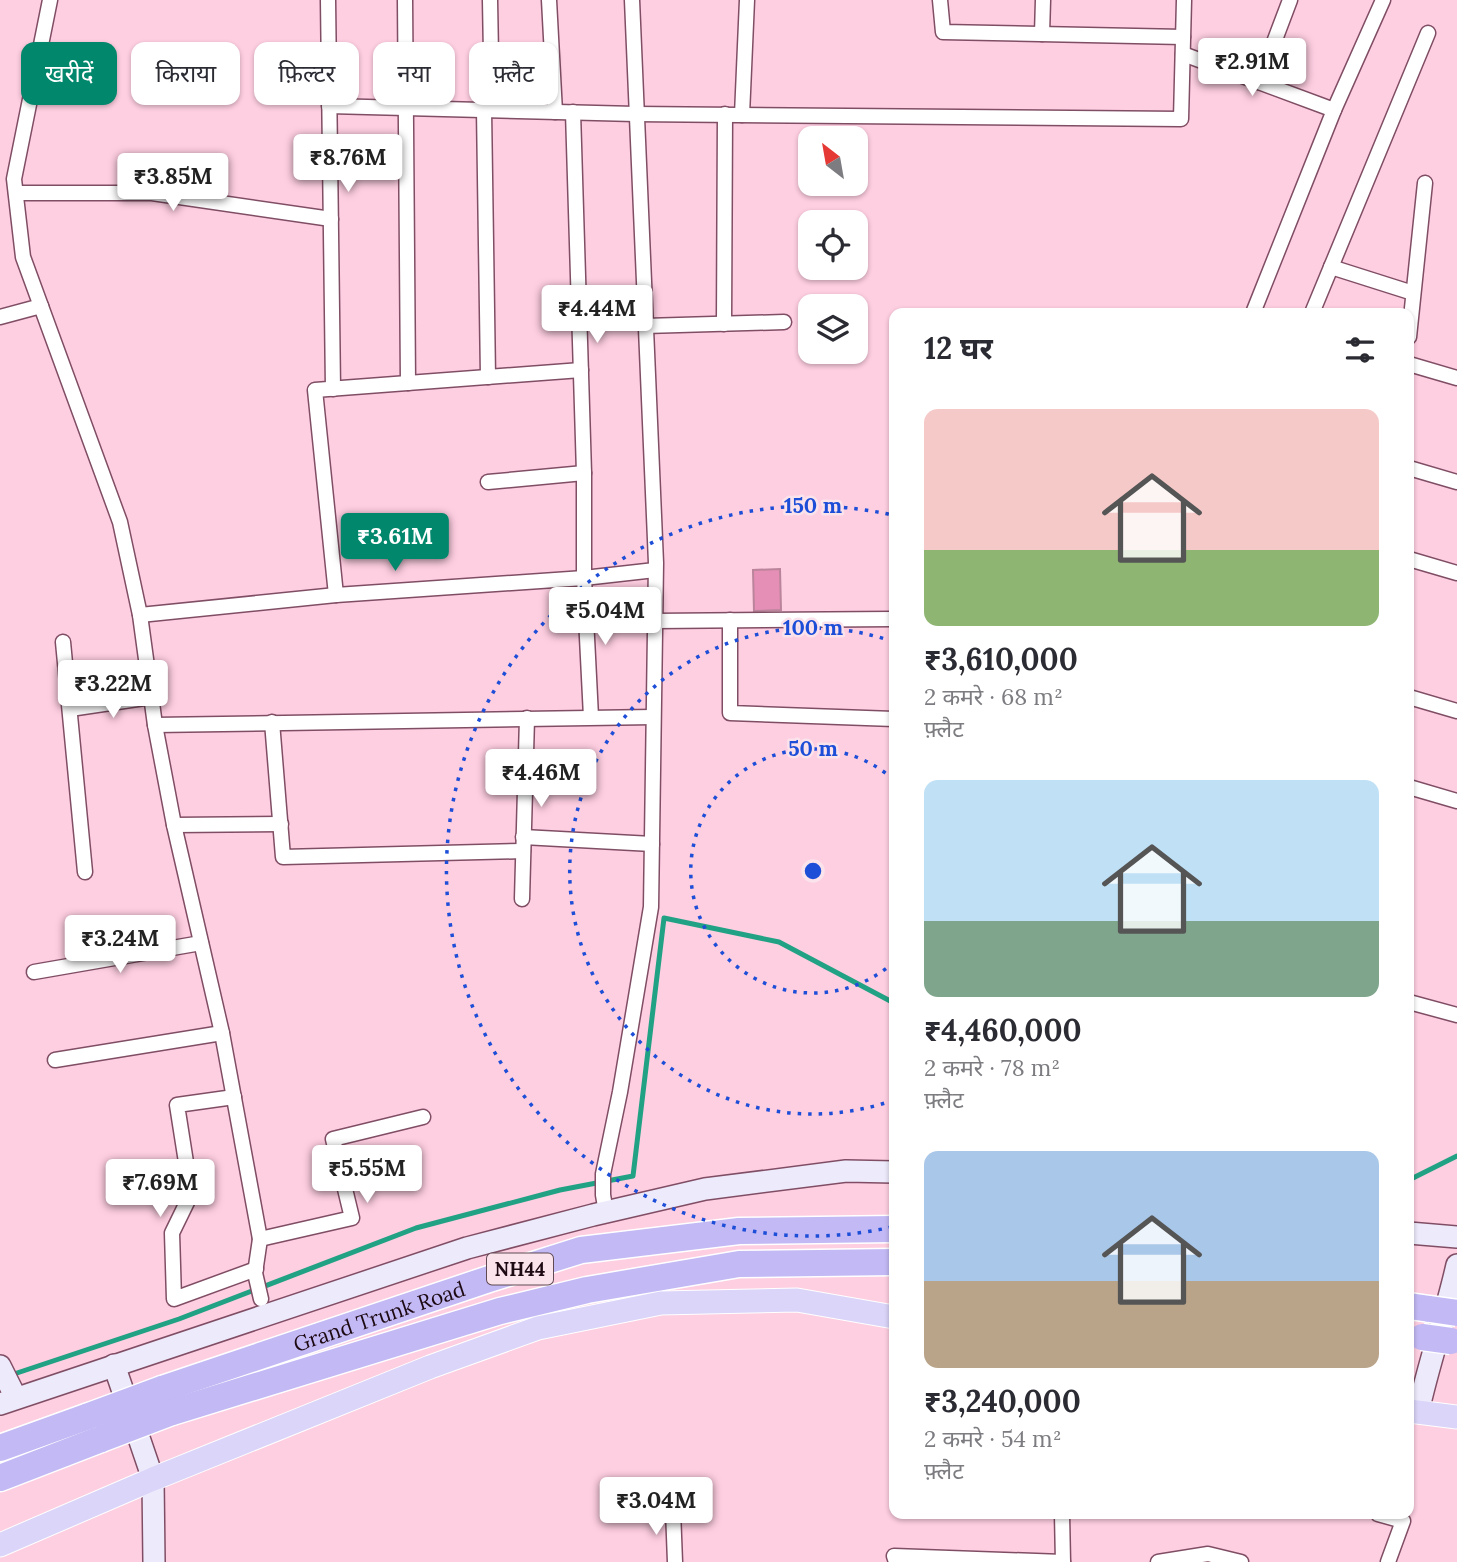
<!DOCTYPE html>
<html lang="hi">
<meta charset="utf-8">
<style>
:root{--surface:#fff;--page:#f7f7f7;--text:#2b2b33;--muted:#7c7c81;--accent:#00876c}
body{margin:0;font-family:Lora,"Noto Sans Devanagari",serif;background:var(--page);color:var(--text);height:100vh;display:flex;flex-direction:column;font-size:26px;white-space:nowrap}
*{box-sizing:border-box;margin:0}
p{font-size:23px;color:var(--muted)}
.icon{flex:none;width:38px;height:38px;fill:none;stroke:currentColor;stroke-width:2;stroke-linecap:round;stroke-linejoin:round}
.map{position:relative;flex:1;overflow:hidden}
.sheet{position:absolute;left:889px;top:308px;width:525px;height:1211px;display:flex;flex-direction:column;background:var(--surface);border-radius:14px;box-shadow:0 2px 5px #0004}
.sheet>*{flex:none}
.top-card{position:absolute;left:21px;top:42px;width:665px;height:63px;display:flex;gap:14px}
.needle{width:46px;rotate:329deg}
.controls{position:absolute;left:798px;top:126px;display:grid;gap:14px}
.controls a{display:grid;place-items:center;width:70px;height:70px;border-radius:14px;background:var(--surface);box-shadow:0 2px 5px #0004;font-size:35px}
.price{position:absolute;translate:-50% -60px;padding:0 16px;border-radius:7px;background:#fff;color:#222;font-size:23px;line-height:46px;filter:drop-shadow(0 2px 4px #0008)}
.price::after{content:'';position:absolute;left:50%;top:42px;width:21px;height:16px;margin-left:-10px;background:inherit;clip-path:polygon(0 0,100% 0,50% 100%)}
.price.selected{background:var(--accent);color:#fff}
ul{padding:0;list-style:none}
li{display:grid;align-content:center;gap:14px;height:371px;padding:0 35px}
li span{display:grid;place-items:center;height:217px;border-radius:14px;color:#555}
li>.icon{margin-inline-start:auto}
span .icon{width:126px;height:126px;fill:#fffc;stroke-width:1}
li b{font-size:30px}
h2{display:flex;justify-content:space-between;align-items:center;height:84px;padding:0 35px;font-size:30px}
.pill{padding:0 24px;border-radius:14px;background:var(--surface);box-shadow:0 2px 5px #0004;font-size:24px;line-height:63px}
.pill.selected{background:var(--accent);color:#fff}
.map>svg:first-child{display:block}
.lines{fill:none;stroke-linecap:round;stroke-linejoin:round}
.stream{stroke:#22a284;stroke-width:5}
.building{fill:#e68fb6;stroke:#ba849b;stroke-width:2}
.street-casing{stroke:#804e64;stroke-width:17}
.secondary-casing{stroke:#804e64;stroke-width:24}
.primary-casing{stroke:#fff;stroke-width:25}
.highway-casing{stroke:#fff;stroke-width:29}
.street{stroke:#fff;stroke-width:14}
.secondary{stroke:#edeafc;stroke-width:21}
.primary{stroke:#dbd5f9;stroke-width:23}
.highway{stroke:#c3b9f5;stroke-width:26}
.highway-bridge-casing{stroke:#fff;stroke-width:29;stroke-linecap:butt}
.highway-bridge{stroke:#c3b9f5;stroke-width:26}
.ring{fill:none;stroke:#1d4ed8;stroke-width:3.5;stroke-dasharray:3.5 7}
.labels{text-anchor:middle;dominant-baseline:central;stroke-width:5;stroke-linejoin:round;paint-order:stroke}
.shield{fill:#fbe3ec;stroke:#5f4a53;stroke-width:2}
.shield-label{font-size:19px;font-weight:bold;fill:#1c0912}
.street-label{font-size:21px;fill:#1c0912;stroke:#fbe3ec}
.centre{fill:#1d4ed8;stroke:#fbe3ec;stroke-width:3.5}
.ring-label{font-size:21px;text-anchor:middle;font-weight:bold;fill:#1d4ed8;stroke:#fbe3ec;stroke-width:5;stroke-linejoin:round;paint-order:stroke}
</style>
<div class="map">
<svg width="1457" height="1562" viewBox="0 0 1457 1562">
<rect width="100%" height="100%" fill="#fecee1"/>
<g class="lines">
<!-- stream -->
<g class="stream">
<polyline points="1409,1180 1457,1156"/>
<polyline points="11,1375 179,1319 416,1228 560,1190 633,1176 664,918 779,942 894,1003"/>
</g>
</g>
<!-- building -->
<polygon class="building" points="780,569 781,610 754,611 753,570"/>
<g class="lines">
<defs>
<g id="street">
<polyline points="50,0 14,179 23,257 120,522 140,615 155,725 174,825 222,1033 260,1239 255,1273 261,1299"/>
<polyline points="328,0 333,389"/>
<polyline points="405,0 408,383"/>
<polyline points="490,0 492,110"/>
<polyline points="549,0 555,112"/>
<polyline points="940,0 943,32 1183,37"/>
<polyline points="1042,34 1043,0"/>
<polyline points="1183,54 1334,110"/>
<polyline points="1259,82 1290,0"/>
<polyline points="329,106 635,114 1181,119 1184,0"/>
<polyline points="484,110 488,377"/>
<polyline points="573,112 584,473 584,578 591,717"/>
<polyline points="742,115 747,0"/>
<polyline points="16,193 152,193 331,219"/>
<polyline points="1331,267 1413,293"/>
<polyline points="1253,313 1334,110 1383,0"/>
<polyline points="1312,313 1428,33"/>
<polyline points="0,317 41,306"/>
<polyline points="724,324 725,114"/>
<polyline points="645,326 784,322"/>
<polyline points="1409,337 1425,183"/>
<polyline points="1409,364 1457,378"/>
<polyline points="1409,468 1457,482"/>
<polyline points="488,482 584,473"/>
<polyline points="1409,559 1457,573"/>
<polyline points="336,595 315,390 581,370"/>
<polyline points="140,615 336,595 584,578 655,570"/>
<polyline points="730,620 730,713 894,719"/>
<polyline points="655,621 893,619"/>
<polyline points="63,642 85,872"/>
<polyline points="1409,697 1457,711"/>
<polyline points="70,709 151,697"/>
<polyline points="272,722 283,857 523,851"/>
<polyline points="155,725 653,717"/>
<polyline points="1409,787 1457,801"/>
<polyline points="174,825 281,824"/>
<polyline points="523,837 652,844"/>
<polyline points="522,899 527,718"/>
<polyline points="34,972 201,943"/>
<polyline points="1409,1002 1457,1015"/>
<polyline points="55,1060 222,1033"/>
<polyline points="234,1097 177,1105 191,1194 172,1233 174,1299 256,1269"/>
<polyline points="606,1212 603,1195 603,1174 620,1092 651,907 656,563 632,0"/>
<polyline points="260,1239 352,1218 333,1139 423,1117"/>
<polyline points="673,1510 675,1562"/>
<polyline points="1062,1514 1063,1562"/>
<polyline points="1378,1514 1403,1521 1388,1562"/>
<polyline points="896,1562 894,1556 1063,1562"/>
<polyline points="1158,1562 1208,1554 1241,1562"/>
</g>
<g id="secondary">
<polyline points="1409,1233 1457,1237"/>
<polyline points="114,1365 153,1479 154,1562"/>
<polyline points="0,1366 16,1398"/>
<polyline points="0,1404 467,1248 593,1215 705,1189 846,1171 894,1172"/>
<path d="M1418,1412c11,-50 28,-98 39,-147"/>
</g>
<g id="primary">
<polyline points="1409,1411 1457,1417"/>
<polyline points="0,1545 153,1479 430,1367 538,1328 661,1303 797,1300 894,1317"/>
</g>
<g id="highway">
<polyline points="1409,1306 1430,1309"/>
<path id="s1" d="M162,1389l327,-110 92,-29 158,-19 155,-2"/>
<polyline points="169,1413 500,1311 587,1290 739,1264 894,1262"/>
<polyline points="0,1448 89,1416"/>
<polyline points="0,1478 101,1439"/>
</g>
</defs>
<!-- street casing -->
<use href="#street" class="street-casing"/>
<!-- secondary casing -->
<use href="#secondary" class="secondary-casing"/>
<!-- primary casing -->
<use href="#primary" class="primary-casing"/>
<!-- highway casing -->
<use href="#highway" class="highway-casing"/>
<!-- street -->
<use href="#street" class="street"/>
<!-- secondary -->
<use href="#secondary" class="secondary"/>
<!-- primary -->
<use href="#primary" class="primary"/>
<!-- highway -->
<use href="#highway" class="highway"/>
<defs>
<g id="highway-bridge">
<polyline points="1430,1309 1457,1313"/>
<polyline points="1422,1337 1451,1341"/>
<polyline points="89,1416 162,1389"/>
<polyline points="101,1439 169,1413"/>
</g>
</defs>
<!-- highway-bridge casing -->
<use href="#highway-bridge" class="highway-bridge-casing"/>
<!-- highway-bridge -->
<use href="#highway-bridge" class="highway-bridge"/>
</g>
<!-- distance rings -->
<g class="ring">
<path d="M894 962A122 122 0 1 1 894 780"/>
<path d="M894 1100A243 243 0 1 1 894 642"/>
<path d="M892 1227A365 365 0 1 1 892 515"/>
</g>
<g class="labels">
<!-- shield labels -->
<rect class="shield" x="487" y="1253.5" width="66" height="31" rx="5"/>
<g class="shield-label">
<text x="520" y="1269">NH44</text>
</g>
<!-- street labels -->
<g class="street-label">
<text stroke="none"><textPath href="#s1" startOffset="229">Grand Trunk Road</textPath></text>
</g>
</g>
<circle cx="813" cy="871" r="10" class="centre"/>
<g class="ring-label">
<text x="813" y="513">150 m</text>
<text x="813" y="635">100 m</text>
<text x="813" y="756">50 m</text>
</g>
</svg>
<div class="controls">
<a><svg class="needle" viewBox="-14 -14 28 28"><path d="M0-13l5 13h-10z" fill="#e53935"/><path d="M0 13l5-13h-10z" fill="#7c7c81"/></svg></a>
<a><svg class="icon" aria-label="locate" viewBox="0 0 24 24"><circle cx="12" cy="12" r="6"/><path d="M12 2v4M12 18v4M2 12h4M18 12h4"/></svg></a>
<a><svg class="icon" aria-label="layers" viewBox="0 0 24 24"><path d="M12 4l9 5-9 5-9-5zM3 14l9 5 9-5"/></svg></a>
</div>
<b class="price" style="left:1252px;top:98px">₹2.91M</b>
<b class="price" style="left:348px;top:194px">₹8.76M</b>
<b class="price" style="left:173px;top:213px">₹3.85M</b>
<b class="price" style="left:597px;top:345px">₹4.44M</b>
<b class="price selected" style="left:395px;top:573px">₹3.61M</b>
<b class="price" style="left:605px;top:647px">₹5.04M</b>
<b class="price" style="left:113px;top:720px">₹3.22M</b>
<b class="price" style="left:541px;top:809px">₹4.46M</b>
<b class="price" style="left:120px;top:975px">₹3.24M</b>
<b class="price" style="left:367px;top:1205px">₹5.55M</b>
<b class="price" style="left:160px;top:1219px">₹7.69M</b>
<b class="price" style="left:656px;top:1537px">₹3.04M</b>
<div class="top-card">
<a class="pill selected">खरीदें</a>
<a class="pill">किराया</a>
<a class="pill">फ़िल्टर</a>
<a class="pill">नया</a>
<a class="pill">फ़्लैट</a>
</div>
<section class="sheet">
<h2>12 घर<svg class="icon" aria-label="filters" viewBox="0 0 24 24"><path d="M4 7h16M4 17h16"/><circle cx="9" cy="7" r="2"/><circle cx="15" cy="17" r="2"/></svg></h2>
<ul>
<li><span style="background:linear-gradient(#f6c9c9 65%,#8fb573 0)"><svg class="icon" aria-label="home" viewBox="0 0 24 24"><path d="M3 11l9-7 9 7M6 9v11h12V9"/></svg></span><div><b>₹3,610,000</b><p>2 कमरे · 68 m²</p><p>फ़्लैट</p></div></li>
<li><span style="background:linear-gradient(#bfe0f5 65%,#7fa58c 0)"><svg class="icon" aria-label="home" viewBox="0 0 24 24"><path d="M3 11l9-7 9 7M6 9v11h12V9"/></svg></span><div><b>₹4,460,000</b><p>2 कमरे · 78 m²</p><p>फ़्लैट</p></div></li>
<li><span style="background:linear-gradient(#a9c7e8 60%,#b9a48a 0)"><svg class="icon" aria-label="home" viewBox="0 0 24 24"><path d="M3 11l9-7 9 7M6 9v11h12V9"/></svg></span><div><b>₹3,240,000</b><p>2 कमरे · 54 m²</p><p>फ़्लैट</p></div></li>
</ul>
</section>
</div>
